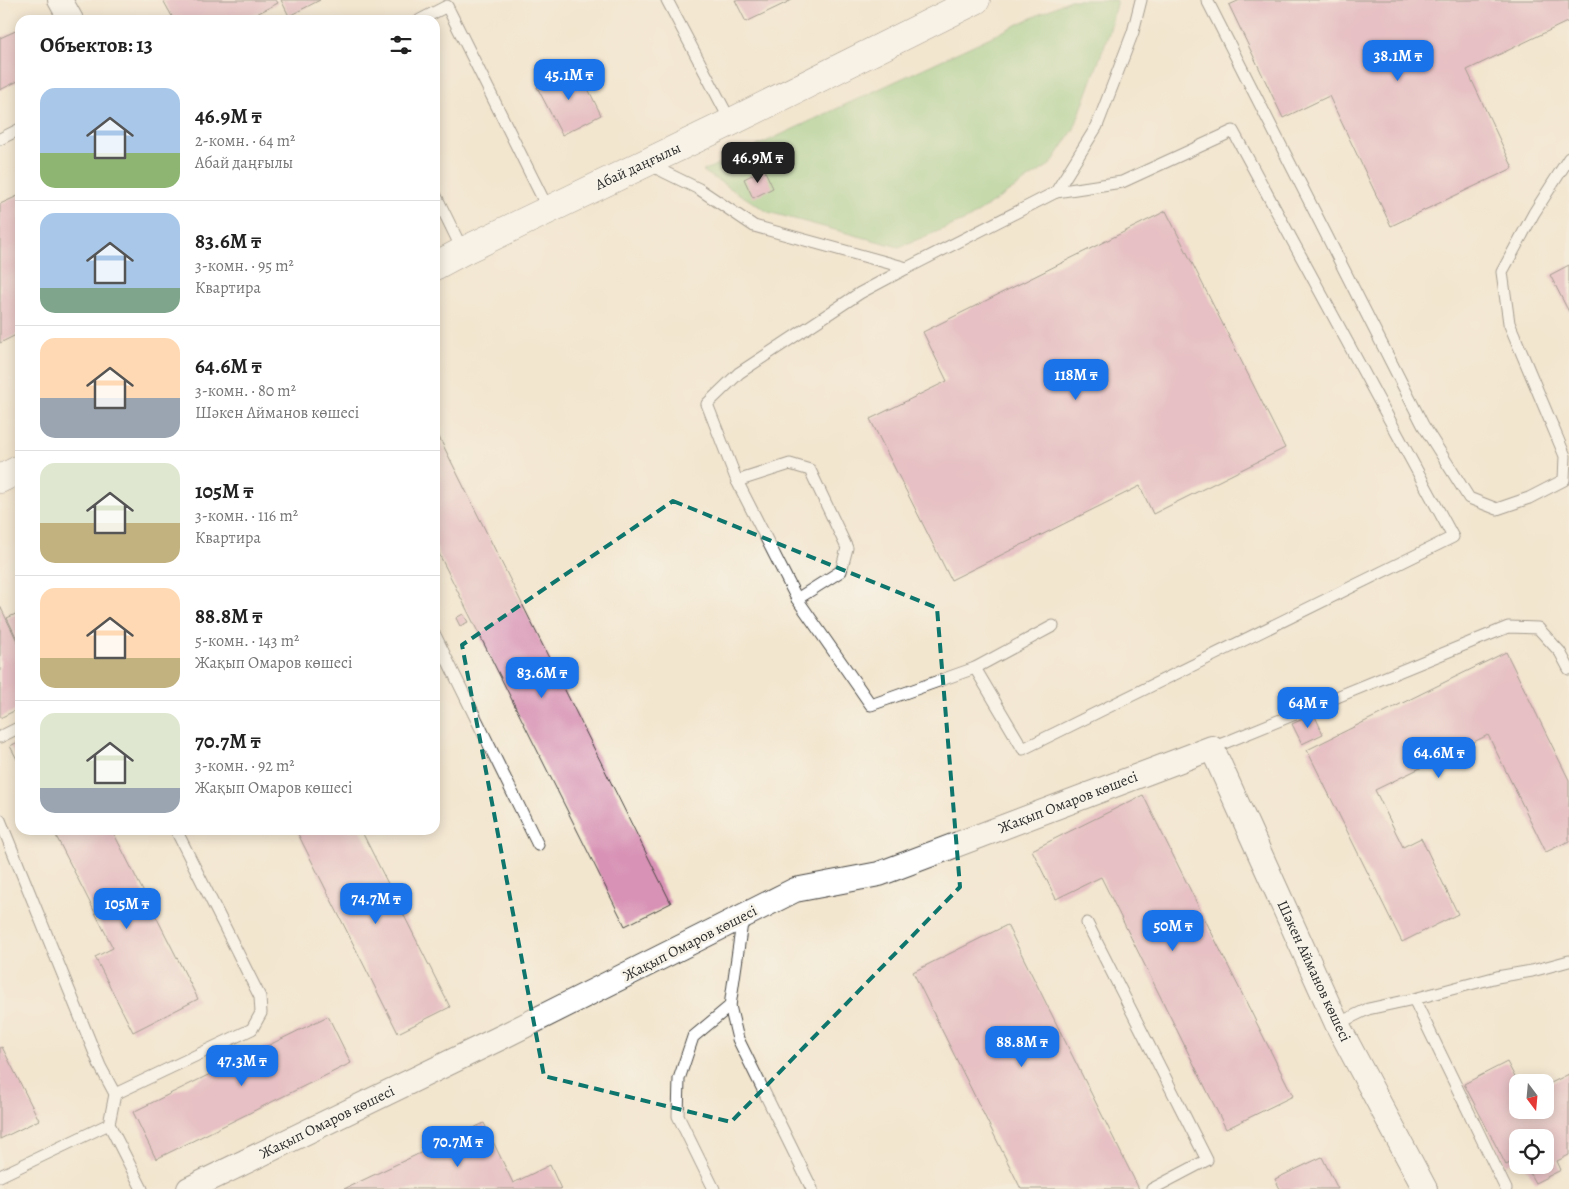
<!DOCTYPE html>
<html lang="ru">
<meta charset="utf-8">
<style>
:root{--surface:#fff;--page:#f2f2f2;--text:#222;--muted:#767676;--line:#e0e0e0;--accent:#1a73e8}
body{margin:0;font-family:Alegreya,serif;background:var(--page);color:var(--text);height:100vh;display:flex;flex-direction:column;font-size:19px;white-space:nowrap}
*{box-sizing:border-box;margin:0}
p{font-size:16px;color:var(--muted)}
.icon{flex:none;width:28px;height:28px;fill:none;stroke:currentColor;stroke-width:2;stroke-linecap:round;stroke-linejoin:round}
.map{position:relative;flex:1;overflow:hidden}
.details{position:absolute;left:15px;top:15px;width:425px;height:820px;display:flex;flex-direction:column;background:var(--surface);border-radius:15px;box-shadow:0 2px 12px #0003}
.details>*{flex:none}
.needle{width:32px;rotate:164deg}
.fabs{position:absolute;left:1509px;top:1074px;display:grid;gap:10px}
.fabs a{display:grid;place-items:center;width:45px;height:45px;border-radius:10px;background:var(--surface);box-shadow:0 2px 12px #0003;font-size:25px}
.price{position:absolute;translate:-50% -42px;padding:0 11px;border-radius:10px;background:var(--accent);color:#fff;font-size:16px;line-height:32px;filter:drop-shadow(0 1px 2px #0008)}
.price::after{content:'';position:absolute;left:50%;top:30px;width:15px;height:11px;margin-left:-8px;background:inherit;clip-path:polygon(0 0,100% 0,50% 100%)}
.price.active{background:#222;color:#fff}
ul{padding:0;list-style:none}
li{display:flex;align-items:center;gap:15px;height:125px;padding:0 25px}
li+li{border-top:1px solid var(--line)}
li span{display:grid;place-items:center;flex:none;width:140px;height:100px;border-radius:15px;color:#555}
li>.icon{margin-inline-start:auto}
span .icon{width:60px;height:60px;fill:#fffc;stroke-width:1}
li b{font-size:21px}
h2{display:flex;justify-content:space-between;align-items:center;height:60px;padding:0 25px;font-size:21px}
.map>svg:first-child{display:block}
.green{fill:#8eca7f;stroke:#5c7a55}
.building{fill:#d892b5}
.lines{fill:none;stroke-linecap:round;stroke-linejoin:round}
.service-casing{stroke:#494744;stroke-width:13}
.minor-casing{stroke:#494744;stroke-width:26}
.tertiary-casing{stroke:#494744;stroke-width:29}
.service{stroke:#fff;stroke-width:11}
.minor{stroke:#fff;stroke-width:24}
.tertiary{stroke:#fff;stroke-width:28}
.marked{fill:none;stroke:#0f766e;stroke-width:4;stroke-dasharray:10 6;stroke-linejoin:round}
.labels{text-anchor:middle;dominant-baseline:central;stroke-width:5;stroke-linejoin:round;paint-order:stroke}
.street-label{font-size:15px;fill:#2b2b2b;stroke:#f7f3e8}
</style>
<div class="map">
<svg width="1569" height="1189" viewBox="0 0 1569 1189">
<rect width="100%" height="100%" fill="#f7f3e8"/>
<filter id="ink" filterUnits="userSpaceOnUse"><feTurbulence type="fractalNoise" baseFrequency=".02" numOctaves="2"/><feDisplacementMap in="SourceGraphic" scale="10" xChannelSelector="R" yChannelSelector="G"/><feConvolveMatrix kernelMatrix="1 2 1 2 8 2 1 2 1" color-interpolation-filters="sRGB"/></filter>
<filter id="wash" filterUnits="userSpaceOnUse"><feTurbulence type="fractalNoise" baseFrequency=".0096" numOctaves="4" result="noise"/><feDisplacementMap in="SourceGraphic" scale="20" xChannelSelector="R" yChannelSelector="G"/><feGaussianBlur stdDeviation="1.12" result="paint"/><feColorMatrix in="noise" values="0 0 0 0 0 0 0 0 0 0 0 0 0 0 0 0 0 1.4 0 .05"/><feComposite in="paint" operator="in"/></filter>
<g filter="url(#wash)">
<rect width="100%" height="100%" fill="#f3e6cf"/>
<!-- green -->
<polygon class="green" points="1070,0 1117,0 1109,33 1074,129 1051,164 968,219 899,247 768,212 703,171"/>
<g id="blocks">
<!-- building -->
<g class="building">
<polygon points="163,0 276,0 278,3 245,20 174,20"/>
<polygon points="281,0 320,0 289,16"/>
<polygon points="735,0 792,0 746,22"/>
<polygon points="1240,0 1569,0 1569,21 1467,70 1513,168 1391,226 1329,96 1283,118 1229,5"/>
<polygon points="20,29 20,80 0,90 0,38"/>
<polygon points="577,66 601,115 562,135 537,87"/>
<polygon points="764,169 773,188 753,198 744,179"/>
<polygon points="20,195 20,333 0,343 0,204"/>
<polygon points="1166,211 1285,448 1153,514 1140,486 951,580 870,419 947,381 923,332"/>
<polygon points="1569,265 1569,312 1550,275"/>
<polygon points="435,429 671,903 625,926 435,546"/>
<polygon points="0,606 20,647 20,708 0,718"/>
<polygon points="20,612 20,645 7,618"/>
<polygon points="463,614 468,622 460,626 456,618"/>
<polygon points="1506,652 1569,780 1569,841 1546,852 1488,735 1375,790 1403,847 1421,838 1458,914 1402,942 1307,750"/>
<polygon points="1314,714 1323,734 1302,744 1292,724"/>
<polygon points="20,741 20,765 10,746"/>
<polygon points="1143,795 1293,1096 1226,1129 1101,877 1056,899 1032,850"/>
<polygon points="53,830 112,830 198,999 133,1032 95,957 113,948"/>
<polygon points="296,830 361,830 450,1007 398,1033"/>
<polygon points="1007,925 1139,1189 1021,1189 913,972"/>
<polygon points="328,1016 351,1063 156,1159 133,1112"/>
<polygon points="2,1047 39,1120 0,1139 0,1048"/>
<polygon points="1507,1062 1518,1083 1518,1110 1545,1110 1545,1086 1569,1074 1569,1155 1557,1161 1561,1170 1535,1183 1525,1165 1545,1165 1545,1138 1518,1138 1518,1159 1506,1165 1464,1084"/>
<polygon points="484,1123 513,1183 550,1165 561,1189 344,1189"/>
<polygon points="1322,1157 1338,1189 1280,1189 1275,1179"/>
</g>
</g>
</g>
<g filter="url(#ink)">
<use href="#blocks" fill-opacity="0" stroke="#494744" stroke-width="1"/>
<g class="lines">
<defs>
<g id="service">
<polyline points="667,0 731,122"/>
<polyline points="1207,0 1423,425 1469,498 1497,509 1529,498 1564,480 1565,456 1509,323 1502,272 1534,213 1569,158"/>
<polyline points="420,20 447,6 548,209"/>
<polyline points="0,139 20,129"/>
<polyline points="648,164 699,189 754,226 907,268 1056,192 1097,126 1133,32 1141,0"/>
<polyline points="435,194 463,251"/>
<polyline points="907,268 860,293 739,373 707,404 737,481 797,599 871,705 975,668 1023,749 1453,537 1233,131 1122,182 1056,192"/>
<polyline points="737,481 790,464 810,470 847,548 841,571 797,599"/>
<polyline points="435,635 538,845"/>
<polyline points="975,668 1053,626"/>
<polyline points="0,737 20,727"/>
<polyline points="1212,748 1508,627 1538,628 1560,652 1569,669"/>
<polyline points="0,820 100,1066 115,1094 109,1124 142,1189"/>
<polyline points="743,916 730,1006 738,1039 812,1189"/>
<polyline points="1087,923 1207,1160 1152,1189"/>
<polyline points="1414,999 1506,1189"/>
<polyline points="1337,1024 1368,1009 1414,999 1497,977 1532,971 1569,961"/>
<polyline points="115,1094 252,1029 261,1013 260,997 176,830"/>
<polyline points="0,1176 109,1124"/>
<polyline points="714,1189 678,1116 679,1079 693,1037 730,1006"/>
</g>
<g id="minor">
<polyline points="60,0 71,20"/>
<polyline points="189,1189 504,1036 795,890 879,874 1212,748 1337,1024 1425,1189"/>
</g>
<g id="tertiary">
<polyline points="435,266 463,251 731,122 976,0"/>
<polyline points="0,479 20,469"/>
</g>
</defs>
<!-- service casing -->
<use href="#service" class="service-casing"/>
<!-- minor casing -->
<use href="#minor" class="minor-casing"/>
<!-- tertiary casing -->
<use href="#tertiary" class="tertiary-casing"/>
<!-- service -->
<use href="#service" class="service"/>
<!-- minor -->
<use href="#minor" class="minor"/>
<!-- tertiary -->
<use href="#tertiary" class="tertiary"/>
</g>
</g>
<!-- marked area -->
<path d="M0 0H1569V1189H0ZM673,501l264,107 23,279 -229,235 -187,-46 -82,-431z" fill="#f3e6cf" fill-opacity=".55" fill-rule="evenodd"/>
<path class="marked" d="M673,501l264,107 23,279 -229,235 -187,-46 -82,-431z"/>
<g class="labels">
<!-- street labels -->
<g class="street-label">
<text transform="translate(638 166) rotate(-25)">Абай даңғылы</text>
<text transform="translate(1068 802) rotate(-21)">Жақып Омаров көшесі</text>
<text transform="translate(690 943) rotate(-27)">Жақып Омаров көшесі</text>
<text transform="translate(1314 971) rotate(65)">Шәкен Айманов көшесі</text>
<text transform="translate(327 1122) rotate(-26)">Жақып Омаров көшесі</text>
</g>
</g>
</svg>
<div class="fabs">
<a><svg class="needle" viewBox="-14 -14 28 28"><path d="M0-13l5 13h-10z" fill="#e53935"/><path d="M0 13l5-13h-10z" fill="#767676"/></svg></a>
<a><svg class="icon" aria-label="locate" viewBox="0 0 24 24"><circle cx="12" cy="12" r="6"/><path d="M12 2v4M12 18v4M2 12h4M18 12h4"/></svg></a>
</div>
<b class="price" style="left:1398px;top:82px">38.1M ₸</b>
<b class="price" style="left:569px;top:101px">45.1M ₸</b>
<b class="price active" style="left:758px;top:184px">46.9M ₸</b>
<b class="price" style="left:1076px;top:401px">118M ₸</b>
<b class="price" style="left:542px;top:699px">83.6M ₸</b>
<b class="price" style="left:1308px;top:729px">64M ₸</b>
<b class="price" style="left:1439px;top:779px">64.6M ₸</b>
<b class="price" style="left:376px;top:925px">74.7M ₸</b>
<b class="price" style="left:127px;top:930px">105M ₸</b>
<b class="price" style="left:1173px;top:952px">50M ₸</b>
<b class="price" style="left:1022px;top:1068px">88.8M ₸</b>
<b class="price" style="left:242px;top:1087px">47.3M ₸</b>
<b class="price" style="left:458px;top:1168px">70.7M ₸</b>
<section class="details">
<h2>Объектов: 13<svg class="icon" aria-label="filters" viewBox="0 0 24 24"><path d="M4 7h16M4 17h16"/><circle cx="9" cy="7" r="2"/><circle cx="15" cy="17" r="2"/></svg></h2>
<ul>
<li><span style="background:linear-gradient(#a9c7e8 65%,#8fb573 0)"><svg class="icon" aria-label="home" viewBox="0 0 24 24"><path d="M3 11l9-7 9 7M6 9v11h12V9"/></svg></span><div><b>46.9M ₸</b><p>2-комн. · 64 m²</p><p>Абай даңғылы</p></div></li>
<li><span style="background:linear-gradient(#a9c7e8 75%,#7fa58c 0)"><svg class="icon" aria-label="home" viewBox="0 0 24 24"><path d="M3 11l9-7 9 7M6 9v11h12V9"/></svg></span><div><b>83.6M ₸</b><p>3-комн. · 95 m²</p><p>Квартира</p></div></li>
<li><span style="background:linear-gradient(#ffd9b3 60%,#9aa5b1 0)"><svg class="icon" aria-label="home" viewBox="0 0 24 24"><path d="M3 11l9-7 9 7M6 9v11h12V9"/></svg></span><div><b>64.6M ₸</b><p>3-комн. · 80 m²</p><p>Шәкен Айманов көшесі</p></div></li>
<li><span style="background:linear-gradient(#dfe7d0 60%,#c2b280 0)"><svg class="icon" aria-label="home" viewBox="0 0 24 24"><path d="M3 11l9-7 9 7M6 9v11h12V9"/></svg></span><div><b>105M ₸</b><p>3-комн. · 116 m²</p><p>Квартира</p></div></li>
<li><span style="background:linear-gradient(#ffd9b3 70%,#c2b280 0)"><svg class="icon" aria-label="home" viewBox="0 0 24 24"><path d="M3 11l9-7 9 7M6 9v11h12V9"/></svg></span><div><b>88.8M ₸</b><p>5-комн. · 143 m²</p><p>Жақып Омаров көшесі</p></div></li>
<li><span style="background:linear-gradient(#dfe7d0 75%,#9aa5b1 0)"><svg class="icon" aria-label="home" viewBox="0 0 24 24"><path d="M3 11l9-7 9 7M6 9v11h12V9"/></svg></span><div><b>70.7M ₸</b><p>3-комн. · 92 m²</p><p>Жақып Омаров көшесі</p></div></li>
</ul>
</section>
</div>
